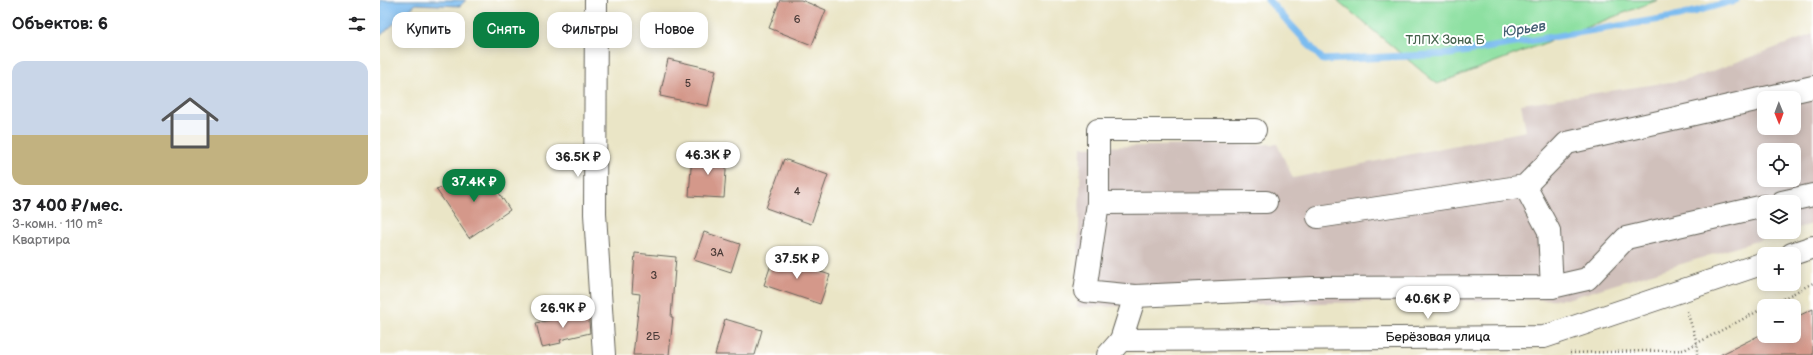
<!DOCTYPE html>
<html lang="ru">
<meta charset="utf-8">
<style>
:root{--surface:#fff;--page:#f2f2f2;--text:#202124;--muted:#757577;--line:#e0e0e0;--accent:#0b8043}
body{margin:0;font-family:"Balsamiq Sans",sans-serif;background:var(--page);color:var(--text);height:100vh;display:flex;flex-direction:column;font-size:15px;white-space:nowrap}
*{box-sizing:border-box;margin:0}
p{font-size:13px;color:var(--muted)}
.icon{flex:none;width:22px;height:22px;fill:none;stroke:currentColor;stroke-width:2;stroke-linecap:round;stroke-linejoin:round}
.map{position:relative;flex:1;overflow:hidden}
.sheet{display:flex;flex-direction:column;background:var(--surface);width:380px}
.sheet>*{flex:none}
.hud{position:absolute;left:12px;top:12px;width:380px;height:36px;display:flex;gap:8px}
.needle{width:26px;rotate:179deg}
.tools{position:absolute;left:1377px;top:91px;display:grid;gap:8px}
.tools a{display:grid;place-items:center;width:44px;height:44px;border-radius:8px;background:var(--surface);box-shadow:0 2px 10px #0003;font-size:20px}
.price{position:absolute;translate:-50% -34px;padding:0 9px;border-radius:14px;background:#fff;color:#222;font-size:13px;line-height:26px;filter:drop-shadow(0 1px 2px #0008)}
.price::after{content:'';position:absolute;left:50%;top:24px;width:12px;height:9px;margin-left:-6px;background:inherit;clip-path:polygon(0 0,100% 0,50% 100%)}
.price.on{background:var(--accent);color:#fff}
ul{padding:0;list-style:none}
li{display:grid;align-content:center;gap:8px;height:212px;padding:0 12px}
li+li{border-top:1px solid var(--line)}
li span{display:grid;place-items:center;height:124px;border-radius:12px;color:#555}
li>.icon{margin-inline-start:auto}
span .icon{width:72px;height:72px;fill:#fffc;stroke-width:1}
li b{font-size:17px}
h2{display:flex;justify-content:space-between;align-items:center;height:48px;padding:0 12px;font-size:17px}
.tag{padding:0 14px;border-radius:12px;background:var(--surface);box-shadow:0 2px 10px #0003;font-size:14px;line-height:36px}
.tag.on{background:var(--accent);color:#fff}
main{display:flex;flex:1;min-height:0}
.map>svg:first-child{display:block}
.industrial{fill:#d0c0bb;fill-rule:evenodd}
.green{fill:#8de0a1;stroke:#547e5e}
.water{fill:#7bbcf0;stroke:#4c6c86}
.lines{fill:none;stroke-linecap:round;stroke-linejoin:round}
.stream{stroke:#7bbcf0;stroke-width:7}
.building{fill:#d4988a}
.minor-casing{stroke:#646258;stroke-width:24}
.path{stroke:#646258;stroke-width:2.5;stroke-dasharray:1 3;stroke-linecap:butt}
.minor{stroke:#fff;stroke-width:22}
.labels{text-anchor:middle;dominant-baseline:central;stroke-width:4;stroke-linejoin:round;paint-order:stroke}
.number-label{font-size:11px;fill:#4a3b38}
.park-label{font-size:13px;fill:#44614b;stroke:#fff}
.street-label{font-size:13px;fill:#1c1c1c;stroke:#fff}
.water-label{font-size:14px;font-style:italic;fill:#425c71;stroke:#fff}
</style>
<main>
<section class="sheet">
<h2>Объектов: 6<svg class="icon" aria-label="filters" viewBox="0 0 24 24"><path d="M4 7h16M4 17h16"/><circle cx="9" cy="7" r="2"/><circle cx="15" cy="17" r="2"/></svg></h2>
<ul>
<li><span style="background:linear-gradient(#c9d6e8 60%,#c2b280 0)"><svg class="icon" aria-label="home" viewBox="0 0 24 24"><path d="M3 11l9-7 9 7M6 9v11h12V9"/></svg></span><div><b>37 400 ₽/мес.</b><p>3-комн. · 110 m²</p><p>Квартира</p></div></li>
</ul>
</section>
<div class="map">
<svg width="1433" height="355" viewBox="0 0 1433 355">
<rect width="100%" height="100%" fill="#fff"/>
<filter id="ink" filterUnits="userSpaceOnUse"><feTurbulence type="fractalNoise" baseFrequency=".025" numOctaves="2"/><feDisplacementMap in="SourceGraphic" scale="8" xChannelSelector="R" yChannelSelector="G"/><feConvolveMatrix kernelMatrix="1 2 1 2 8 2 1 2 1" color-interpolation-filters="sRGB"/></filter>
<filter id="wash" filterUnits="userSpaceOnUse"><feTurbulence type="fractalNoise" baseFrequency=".012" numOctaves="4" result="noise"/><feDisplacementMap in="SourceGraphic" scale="16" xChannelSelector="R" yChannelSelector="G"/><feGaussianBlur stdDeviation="0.9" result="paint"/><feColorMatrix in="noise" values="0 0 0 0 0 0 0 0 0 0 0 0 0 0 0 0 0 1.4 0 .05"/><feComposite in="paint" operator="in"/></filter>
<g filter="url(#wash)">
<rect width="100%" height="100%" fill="#eae5c6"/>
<!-- industrial -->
<path class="industrial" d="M1433,34v190l-19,5v-27h-30v30h22l-219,67 -490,8 4,-160 196,-3 16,34 233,-47 -5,-27 170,-25zM1384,98h30v30h-30zM1384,150h30v30h-30z"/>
<!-- green -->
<polygon class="green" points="957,0 1278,0 1057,84"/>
<!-- water -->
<polygon class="water" points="0,0 86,0 80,6 36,4 0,36"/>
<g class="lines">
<!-- stream -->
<polyline class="stream" points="888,0 943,60 1070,54 1299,16 1356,0"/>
</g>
<g id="blocks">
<!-- building -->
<g class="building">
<polygon points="400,0 421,0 446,10 432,45 389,28"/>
<polygon points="288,59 336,70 328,106 280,96"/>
<polygon points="312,154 347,157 344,198 309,196"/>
<polygon points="404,159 448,175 431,224 386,208"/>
<polygon points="106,173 130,210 89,238 56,189"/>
<polygon points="324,232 360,244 351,272 314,260"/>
<polygon points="255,253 296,257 291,317 293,317 289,355 253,355 260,294 252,293"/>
<polygon points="394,256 450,275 440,304 384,285"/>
<polygon points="1433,309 1433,355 1340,355 1384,333 1384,336 1414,336 1414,318"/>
<polygon points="208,312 210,333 180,340 181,343 162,347 156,323"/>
<polygon points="345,319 382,330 375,355 335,355"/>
</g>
</g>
</g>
<g filter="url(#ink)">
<use href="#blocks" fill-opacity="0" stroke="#646258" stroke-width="1"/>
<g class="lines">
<defs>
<g id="minor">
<polyline points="216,0 215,214 224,355"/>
<polyline points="1385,98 1433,87"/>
<polyline points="1145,186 1169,231 1172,287"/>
<polyline points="1402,202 1433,195"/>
<polyline points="718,203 886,202"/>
<polyline points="938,217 1145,186 1187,143 1384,98"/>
<polyline points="1412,254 1433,247"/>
<polyline points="755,296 705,291 718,203 718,130 875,130"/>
<polyline points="741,340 755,296 932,288 1172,287 1207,279 1246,238 1384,206"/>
<polyline points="728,355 741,340 1164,337 1384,263"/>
</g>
</defs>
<!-- minor casing -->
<use href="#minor" class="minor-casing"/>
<!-- path -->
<g class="path">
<polyline points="1389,306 1433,283"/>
<polyline points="1307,311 1317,343 1317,355"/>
<polyline points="1190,353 1304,350 1384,308"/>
</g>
<!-- minor -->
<use href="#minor" class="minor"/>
</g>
</g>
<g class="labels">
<!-- number labels -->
<g class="number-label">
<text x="417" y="19">6</text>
<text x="308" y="83">5</text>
<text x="417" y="191">4</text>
<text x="337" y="252">3А</text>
<text x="274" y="275">3</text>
<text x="273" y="336">2Б</text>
</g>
<!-- park labels -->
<g class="park-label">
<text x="1065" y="40">ТЛПХ Зона Б</text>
</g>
<!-- street labels -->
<g class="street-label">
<text x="1058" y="337">Берёзовая улица</text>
</g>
<!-- water labels -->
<g class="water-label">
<text transform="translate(1144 29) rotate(-9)">Юрьев</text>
</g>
</g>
</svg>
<div class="tools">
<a><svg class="needle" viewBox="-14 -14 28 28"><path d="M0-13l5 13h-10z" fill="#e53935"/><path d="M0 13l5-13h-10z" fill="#757577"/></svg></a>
<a><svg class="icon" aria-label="locate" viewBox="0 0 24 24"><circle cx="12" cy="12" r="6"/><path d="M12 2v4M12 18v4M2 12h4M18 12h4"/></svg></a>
<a><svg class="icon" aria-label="layers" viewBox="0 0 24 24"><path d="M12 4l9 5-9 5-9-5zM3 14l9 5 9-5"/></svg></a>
<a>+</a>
<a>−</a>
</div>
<b class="price" style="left:328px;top:176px">46.3K ₽</b>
<b class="price" style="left:198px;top:178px">36.5K ₽</b>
<b class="price on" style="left:94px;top:203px">37.4K ₽</b>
<b class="price" style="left:417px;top:280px">37.5K ₽</b>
<b class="price" style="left:1048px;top:320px">40.6K ₽</b>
<b class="price" style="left:183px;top:329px">26.9K ₽</b>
<div class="hud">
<a class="tag">Купить</a>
<a class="tag on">Снять</a>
<a class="tag">Фильтры</a>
<a class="tag">Новое</a>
</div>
</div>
</main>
